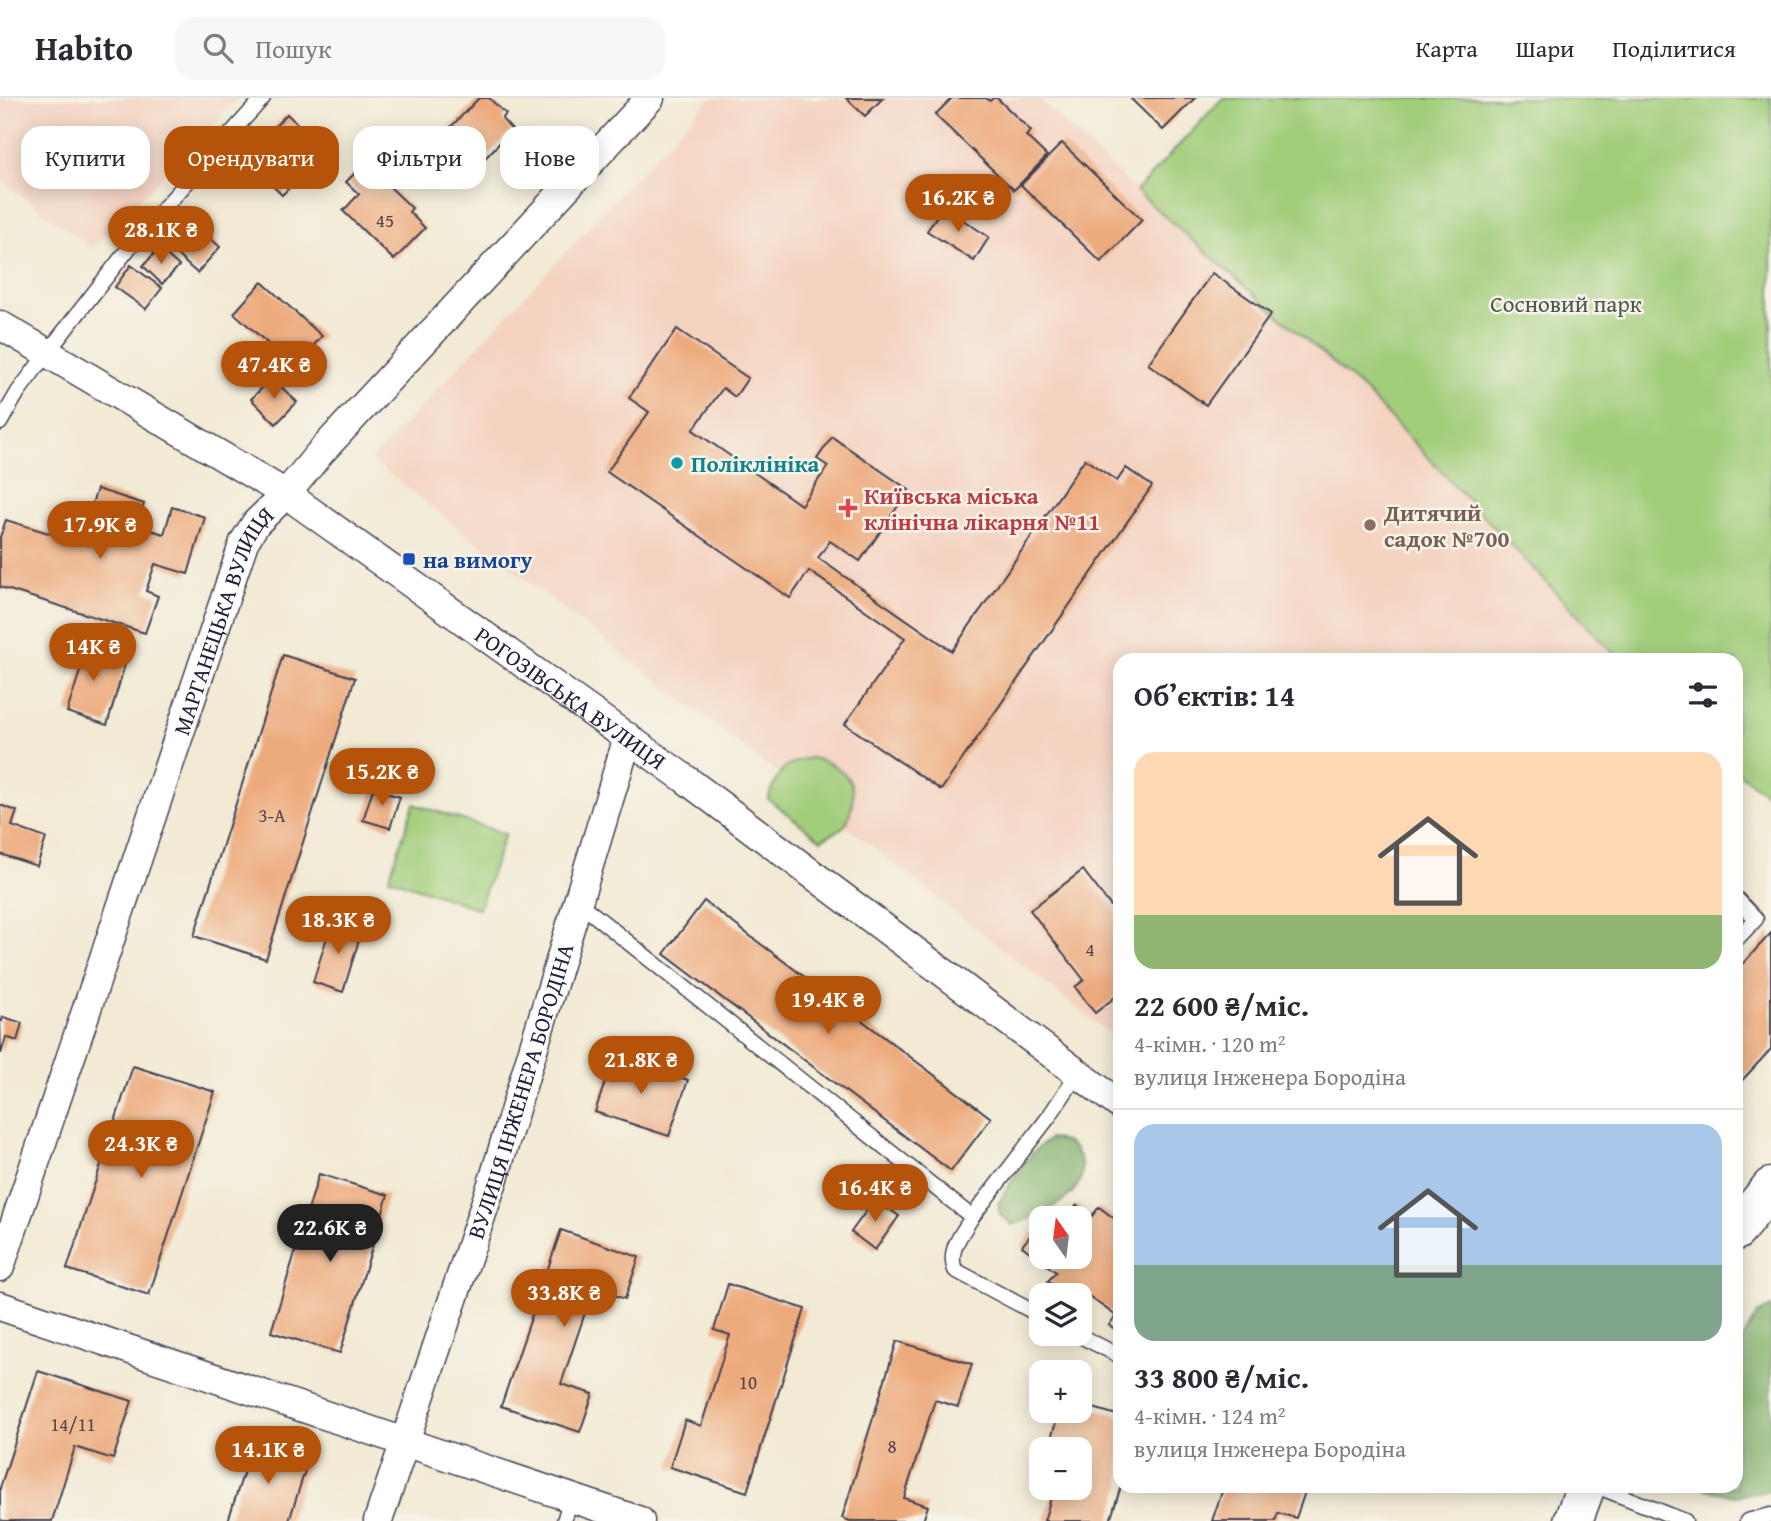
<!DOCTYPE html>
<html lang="uk">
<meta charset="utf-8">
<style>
:root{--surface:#fff;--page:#f7f7f7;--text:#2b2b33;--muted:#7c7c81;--line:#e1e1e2;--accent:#b45309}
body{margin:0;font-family:"Gentium Book Plus",serif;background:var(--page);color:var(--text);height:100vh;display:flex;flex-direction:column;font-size:26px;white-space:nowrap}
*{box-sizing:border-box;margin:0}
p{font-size:23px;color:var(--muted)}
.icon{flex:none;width:38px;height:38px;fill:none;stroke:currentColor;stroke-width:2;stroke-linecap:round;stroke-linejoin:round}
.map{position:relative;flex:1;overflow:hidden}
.details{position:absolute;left:1113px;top:555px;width:630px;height:840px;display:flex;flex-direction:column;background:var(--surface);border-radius:21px;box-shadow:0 4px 18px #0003}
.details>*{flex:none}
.banner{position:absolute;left:21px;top:28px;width:665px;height:63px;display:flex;gap:14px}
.needle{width:46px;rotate:346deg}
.fabs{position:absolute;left:1029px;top:1108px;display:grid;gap:14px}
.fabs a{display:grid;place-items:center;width:63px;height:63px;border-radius:14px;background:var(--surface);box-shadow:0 4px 18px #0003;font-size:35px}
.price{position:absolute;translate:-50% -60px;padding:0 16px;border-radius:24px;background:var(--accent);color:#fff;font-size:23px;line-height:46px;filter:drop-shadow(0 2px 4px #0008)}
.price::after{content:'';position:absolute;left:50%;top:42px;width:21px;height:16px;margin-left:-10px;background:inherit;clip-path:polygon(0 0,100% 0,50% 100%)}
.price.selected{background:#222;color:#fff}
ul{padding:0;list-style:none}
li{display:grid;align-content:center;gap:14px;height:371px;padding:0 21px}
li+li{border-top:2px solid var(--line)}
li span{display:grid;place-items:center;height:217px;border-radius:21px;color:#555}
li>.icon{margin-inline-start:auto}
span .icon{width:126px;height:126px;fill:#fffc;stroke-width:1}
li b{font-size:30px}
h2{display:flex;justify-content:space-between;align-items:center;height:84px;padding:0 21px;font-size:30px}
.tag{padding:0 24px;border-radius:21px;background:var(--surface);box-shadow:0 4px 18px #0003;font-size:24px;line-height:63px}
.tag.selected{background:var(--accent);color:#fff}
header{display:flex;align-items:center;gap:42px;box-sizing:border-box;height:98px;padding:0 35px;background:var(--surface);border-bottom:2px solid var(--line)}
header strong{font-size:33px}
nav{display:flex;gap:38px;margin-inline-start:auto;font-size:24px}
.search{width:490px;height:63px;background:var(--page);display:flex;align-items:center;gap:18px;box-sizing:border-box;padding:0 24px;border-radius:21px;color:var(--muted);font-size:26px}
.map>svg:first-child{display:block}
.built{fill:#f4d3c1}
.green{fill:#a2ce7c;stroke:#62785c;stroke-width:2}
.forest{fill:#81b16c;stroke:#526a54;stroke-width:2}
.building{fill:#edaa7d}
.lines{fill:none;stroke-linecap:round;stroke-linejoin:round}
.lane-casing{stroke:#414052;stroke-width:17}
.street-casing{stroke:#414052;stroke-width:31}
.secondary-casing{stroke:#414052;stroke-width:41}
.lane{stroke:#fff;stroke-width:14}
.street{stroke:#fff;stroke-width:28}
.secondary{stroke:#fff;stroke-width:38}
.culture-dot{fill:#0f9aa8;stroke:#f7f3e8;stroke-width:2.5}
.health-dot{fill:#e0444e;stroke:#f7f3e8;stroke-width:2.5}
.education-dot{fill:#8d6e63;stroke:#f7f3e8;stroke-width:2.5}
.transit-dot{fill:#1a4fb4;stroke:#f7f3e8;stroke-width:2.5}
.labels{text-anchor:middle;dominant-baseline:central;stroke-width:5;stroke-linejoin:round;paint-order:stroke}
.number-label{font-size:19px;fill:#55444c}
.park-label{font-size:23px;fill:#48564e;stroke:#f7f3e8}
.culture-label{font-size:23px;font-weight:bold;fill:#0d838f;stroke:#f7f3e8;text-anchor:start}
.health-label{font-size:23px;font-weight:bold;fill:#be3a42;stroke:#f7f3e8;text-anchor:start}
.education-label{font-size:23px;font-weight:bold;fill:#785e54;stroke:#f7f3e8;text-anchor:start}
.transit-label{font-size:23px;font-weight:bold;fill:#164399;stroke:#f7f3e8;text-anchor:start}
.street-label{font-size:23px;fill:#22223b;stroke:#f7f3e8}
</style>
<header>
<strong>Habito</strong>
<div class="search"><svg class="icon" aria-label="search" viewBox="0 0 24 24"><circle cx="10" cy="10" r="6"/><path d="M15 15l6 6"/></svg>Пошук</div>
<nav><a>Карта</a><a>Шари</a><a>Поділитися</a></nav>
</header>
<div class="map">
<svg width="1771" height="1423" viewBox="0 0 1771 1423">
<rect width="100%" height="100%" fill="#f7f3e8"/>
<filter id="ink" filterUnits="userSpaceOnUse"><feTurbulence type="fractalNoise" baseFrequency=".0143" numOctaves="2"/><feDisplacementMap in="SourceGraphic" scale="14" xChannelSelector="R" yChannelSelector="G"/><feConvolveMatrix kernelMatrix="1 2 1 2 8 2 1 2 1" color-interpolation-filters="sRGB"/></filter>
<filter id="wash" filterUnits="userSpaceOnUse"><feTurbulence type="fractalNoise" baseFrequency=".00686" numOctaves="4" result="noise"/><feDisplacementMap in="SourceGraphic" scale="28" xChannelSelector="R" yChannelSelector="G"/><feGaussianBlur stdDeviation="1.57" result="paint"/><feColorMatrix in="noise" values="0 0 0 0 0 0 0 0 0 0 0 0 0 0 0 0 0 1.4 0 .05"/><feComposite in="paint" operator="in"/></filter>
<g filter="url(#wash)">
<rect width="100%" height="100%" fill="#f2ead4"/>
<!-- built -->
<g class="built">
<polygon points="0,0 237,0 92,151 0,81"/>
<polygon points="710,0 1038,0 1136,93 1365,293 1620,562 1120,562 1120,944 845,727 371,362"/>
</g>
<!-- green -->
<g class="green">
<polygon points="1223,0 1771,0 1771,700 1736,673 1736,562 1620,562 1365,293 1136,93"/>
<path d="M810,660c24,3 48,19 42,46 -1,6 -3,16 -7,21 -5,6 -17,10 -24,15l-53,-41c8,-23 16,-38 42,-41z"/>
<polygon points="414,706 505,736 479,811 389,780"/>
</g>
<!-- forest -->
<g class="forest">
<path d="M1049,1041c11,0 23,4 28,14 22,40 -36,61 -64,72l-13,-10 -2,-11c14,-24 28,-49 51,-65z"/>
<polygon points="1771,1209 1771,1393 1734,1398 1706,1391 1703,1388 1736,1388 1736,1253 1757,1216"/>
</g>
<g id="blocks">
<!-- building -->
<g class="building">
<polygon points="479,0 489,0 506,16 502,21 512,32 472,74 439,41"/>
<polygon points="846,0 883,0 865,18"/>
<polygon points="952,0 986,0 990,3 993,0 997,0 1031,33 1026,38 1047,58 1014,92 935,17"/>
<polygon points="1130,0 1195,0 1163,32"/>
<polygon points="287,16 326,53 282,97 244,60"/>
<polygon points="1062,45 1142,122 1101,164 1021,87"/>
<polygon points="365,65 412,110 409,114 425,130 394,162 343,113 359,96 346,84"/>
<polygon points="943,109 989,139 974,163 927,133"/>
<polygon points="180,112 220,149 197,175 156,138"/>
<polygon points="159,150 179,168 162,186 143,168"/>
<polygon points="131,167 162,190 146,211 115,189"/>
<polygon points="1212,175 1271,216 1206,307 1148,266"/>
<polygon points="262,184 322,238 294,269 234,215"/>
<polygon points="677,231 748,280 735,299 723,290 693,332 801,407 828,368 817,361 832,339 909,392 860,463 830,443 818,460 952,553 1085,361 1117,383 1126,370 1152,388 941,692 845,626 905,540 809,473 790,500 607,374 649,314 629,300"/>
<polygon points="272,280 297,304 276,326 251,301"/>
<polygon points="97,391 144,406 137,428 164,436 172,409 205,419 188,476 155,466 146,493 158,498 145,535 0,489 0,439 6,422 88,447 96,423 87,421"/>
<polygon points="64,545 126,563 107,627 67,614 81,570 59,563"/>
<polygon points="283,557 355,580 266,861 194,838"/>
<polygon points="373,691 400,699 390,730 363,722"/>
<polygon points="0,707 17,713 12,728 46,740 37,768 0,756"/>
<polygon points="1083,772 1120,820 1120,895 1095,915 1075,889 1084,882 1030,812"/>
<polygon points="704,803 991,1020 951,1073 664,856"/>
<polygon points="332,823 362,832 343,894 313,884"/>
<polygon points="1771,835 1771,951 1736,989 1736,873"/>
<polygon points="3,919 22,925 17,943 6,939 1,956 0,922 2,923"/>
<polygon points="614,957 688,982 669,1038 595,1014"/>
<polygon points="133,968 215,994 149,1197 67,1171"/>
<polygon points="319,1076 388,1097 340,1255 271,1234"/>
<polygon points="875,1101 899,1118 875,1152 851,1134"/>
<polygon points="1077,1107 1092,1118 1099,1109 1120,1125 1120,1235 1109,1227 1116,1218 1087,1197 1080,1206 1080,1197 1066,1197 1048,1183 1056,1174 1022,1148 1034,1133 1041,1139 1041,1158 1080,1158 1080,1120 1067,1120"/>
<polygon points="561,1132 639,1159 625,1201 594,1190 587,1209 561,1286 593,1296 580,1334 501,1308"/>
<polygon points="728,1186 805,1211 747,1394 670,1369 685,1322 701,1328 730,1237 714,1232"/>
<polygon points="897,1243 972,1266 958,1309 935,1302 911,1378 904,1400 928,1408 923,1423 850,1423 842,1420"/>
<polygon points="38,1273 132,1303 113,1361 75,1349 52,1423 4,1423 0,1422 0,1390"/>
<polygon points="1080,1306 1120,1318 1121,1388 1110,1423 1044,1423 1054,1390 1080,1390 1080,1351 1067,1351 1069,1345 1051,1340 1060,1312 1080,1312"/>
<polygon points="253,1345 308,1363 289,1423 228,1423"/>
<polygon points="1224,1388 1307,1388 1296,1420 1278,1415 1275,1423 1212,1423"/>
</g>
</g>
</g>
<g filter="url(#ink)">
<use href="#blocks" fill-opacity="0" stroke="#414052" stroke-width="2"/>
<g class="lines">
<defs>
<g id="lane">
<polyline points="0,325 18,294 47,255 136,141 263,0"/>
<polyline points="1736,800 1756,821 1736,842"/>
<path d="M579,805l393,314c-10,17 -25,33 -17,53l86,46"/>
<polyline points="972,1119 1048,1020 1078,975"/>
<polyline points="1076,1236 1120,1258"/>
<polyline points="1596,1388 1685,1423"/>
<polyline points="564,1423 571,1400"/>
<polyline points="1747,1423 1771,1417"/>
</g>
<g id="street">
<path id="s1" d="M0,227l286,169 398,284 436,327"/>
<path id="s2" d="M0,1169l244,-725 12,-19 30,-29 33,-40 331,-356"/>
<polyline points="0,1208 640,1423"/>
<path id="s3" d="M378,1423l116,-343 134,-441"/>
</g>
<g id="secondary">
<polyline points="1736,1133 1771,1089"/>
<polyline points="1573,1423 1586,1388"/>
</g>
</defs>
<!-- lane casing -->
<use href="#lane" class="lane-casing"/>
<!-- street casing -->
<use href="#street" class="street-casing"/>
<!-- secondary casing -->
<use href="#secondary" class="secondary-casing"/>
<!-- lane -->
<use href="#lane" class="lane"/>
<!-- street -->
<use href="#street" class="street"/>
<!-- secondary -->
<use href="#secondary" class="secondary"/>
</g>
</g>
<!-- markers -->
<circle class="culture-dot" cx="677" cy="365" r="7"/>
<path class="health-dot" d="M844.5 399.5h7v7h7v7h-7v7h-7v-7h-7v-7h7z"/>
<circle class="education-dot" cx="1370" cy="427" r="7"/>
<rect class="transit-dot" x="402" y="454" width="14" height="14" rx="3.5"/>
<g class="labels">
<!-- number labels -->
<g class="number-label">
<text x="385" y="122">45</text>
<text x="272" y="717">3-А</text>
<text x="1090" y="851">4</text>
<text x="748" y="1284">10</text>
<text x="73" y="1326">14/11</text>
<text x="892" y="1348">8</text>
</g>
<!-- park labels -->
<g class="park-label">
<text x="1566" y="205">Сосновий парк</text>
</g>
<!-- culture labels -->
<g class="culture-label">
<text x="691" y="365">Поліклініка</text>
</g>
<!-- health labels -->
<g class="health-label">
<text x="864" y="397">Київська міська<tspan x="864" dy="26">клінічна лікарня №11</tspan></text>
</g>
<!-- education labels -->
<g class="education-label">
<text x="1384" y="414">Дитячий<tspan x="1384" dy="26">садок №700</tspan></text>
</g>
<!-- transit labels -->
<g class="transit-label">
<text x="423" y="461">на вимогу</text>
</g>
<!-- street labels -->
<g class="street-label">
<text stroke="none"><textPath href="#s2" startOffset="684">МАРГАНЕЦЬКА ВУЛИЦЯ</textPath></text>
<text stroke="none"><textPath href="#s1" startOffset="682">РОГОЗІВСЬКА ВУЛИЦЯ</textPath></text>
<text stroke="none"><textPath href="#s3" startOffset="453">ВУЛИЦЯ ІНЖЕНЕРА БОРОДІНА</textPath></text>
</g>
</g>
</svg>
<div class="fabs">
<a><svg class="needle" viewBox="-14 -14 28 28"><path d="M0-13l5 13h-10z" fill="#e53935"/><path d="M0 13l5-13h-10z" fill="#7c7c81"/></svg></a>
<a><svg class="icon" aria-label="layers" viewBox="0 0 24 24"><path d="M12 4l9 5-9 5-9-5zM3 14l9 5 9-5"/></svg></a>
<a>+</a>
<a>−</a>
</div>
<b class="price" style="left:958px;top:136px">16.2K ₴</b>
<b class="price" style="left:161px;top:168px">28.1K ₴</b>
<b class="price" style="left:274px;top:303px">47.4K ₴</b>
<b class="price" style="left:100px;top:463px">17.9K ₴</b>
<b class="price" style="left:93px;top:585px">14K ₴</b>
<b class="price" style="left:382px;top:710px">15.2K ₴</b>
<b class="price" style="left:338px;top:858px">18.3K ₴</b>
<b class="price" style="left:828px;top:938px">19.4K ₴</b>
<b class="price" style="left:641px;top:998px">21.8K ₴</b>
<b class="price" style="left:141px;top:1082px">24.3K ₴</b>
<b class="price" style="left:875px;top:1126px">16.4K ₴</b>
<b class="price selected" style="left:330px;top:1166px">22.6K ₴</b>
<b class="price" style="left:564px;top:1231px">33.8K ₴</b>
<b class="price" style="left:268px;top:1388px">14.1K ₴</b>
<div class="banner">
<a class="tag">Купити</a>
<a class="tag selected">Орендувати</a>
<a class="tag">Фільтри</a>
<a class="tag">Нове</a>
</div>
<section class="details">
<h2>Об’єктів: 14<svg class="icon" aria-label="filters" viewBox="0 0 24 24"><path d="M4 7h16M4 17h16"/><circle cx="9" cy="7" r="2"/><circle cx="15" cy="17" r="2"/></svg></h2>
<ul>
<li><span style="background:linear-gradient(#ffd9b3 75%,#8fb573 0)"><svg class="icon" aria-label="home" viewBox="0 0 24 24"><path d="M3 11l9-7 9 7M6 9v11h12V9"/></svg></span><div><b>22 600 ₴/міс.</b><p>4-кімн. · 120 m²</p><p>вулиця Інженера Бородіна</p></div></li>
<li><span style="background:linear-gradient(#a9c7e8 65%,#7fa58c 0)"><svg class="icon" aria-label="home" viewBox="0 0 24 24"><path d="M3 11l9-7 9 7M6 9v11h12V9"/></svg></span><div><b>33 800 ₴/міс.</b><p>4-кімн. · 124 m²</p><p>вулиця Інженера Бородіна</p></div></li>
</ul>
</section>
</div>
